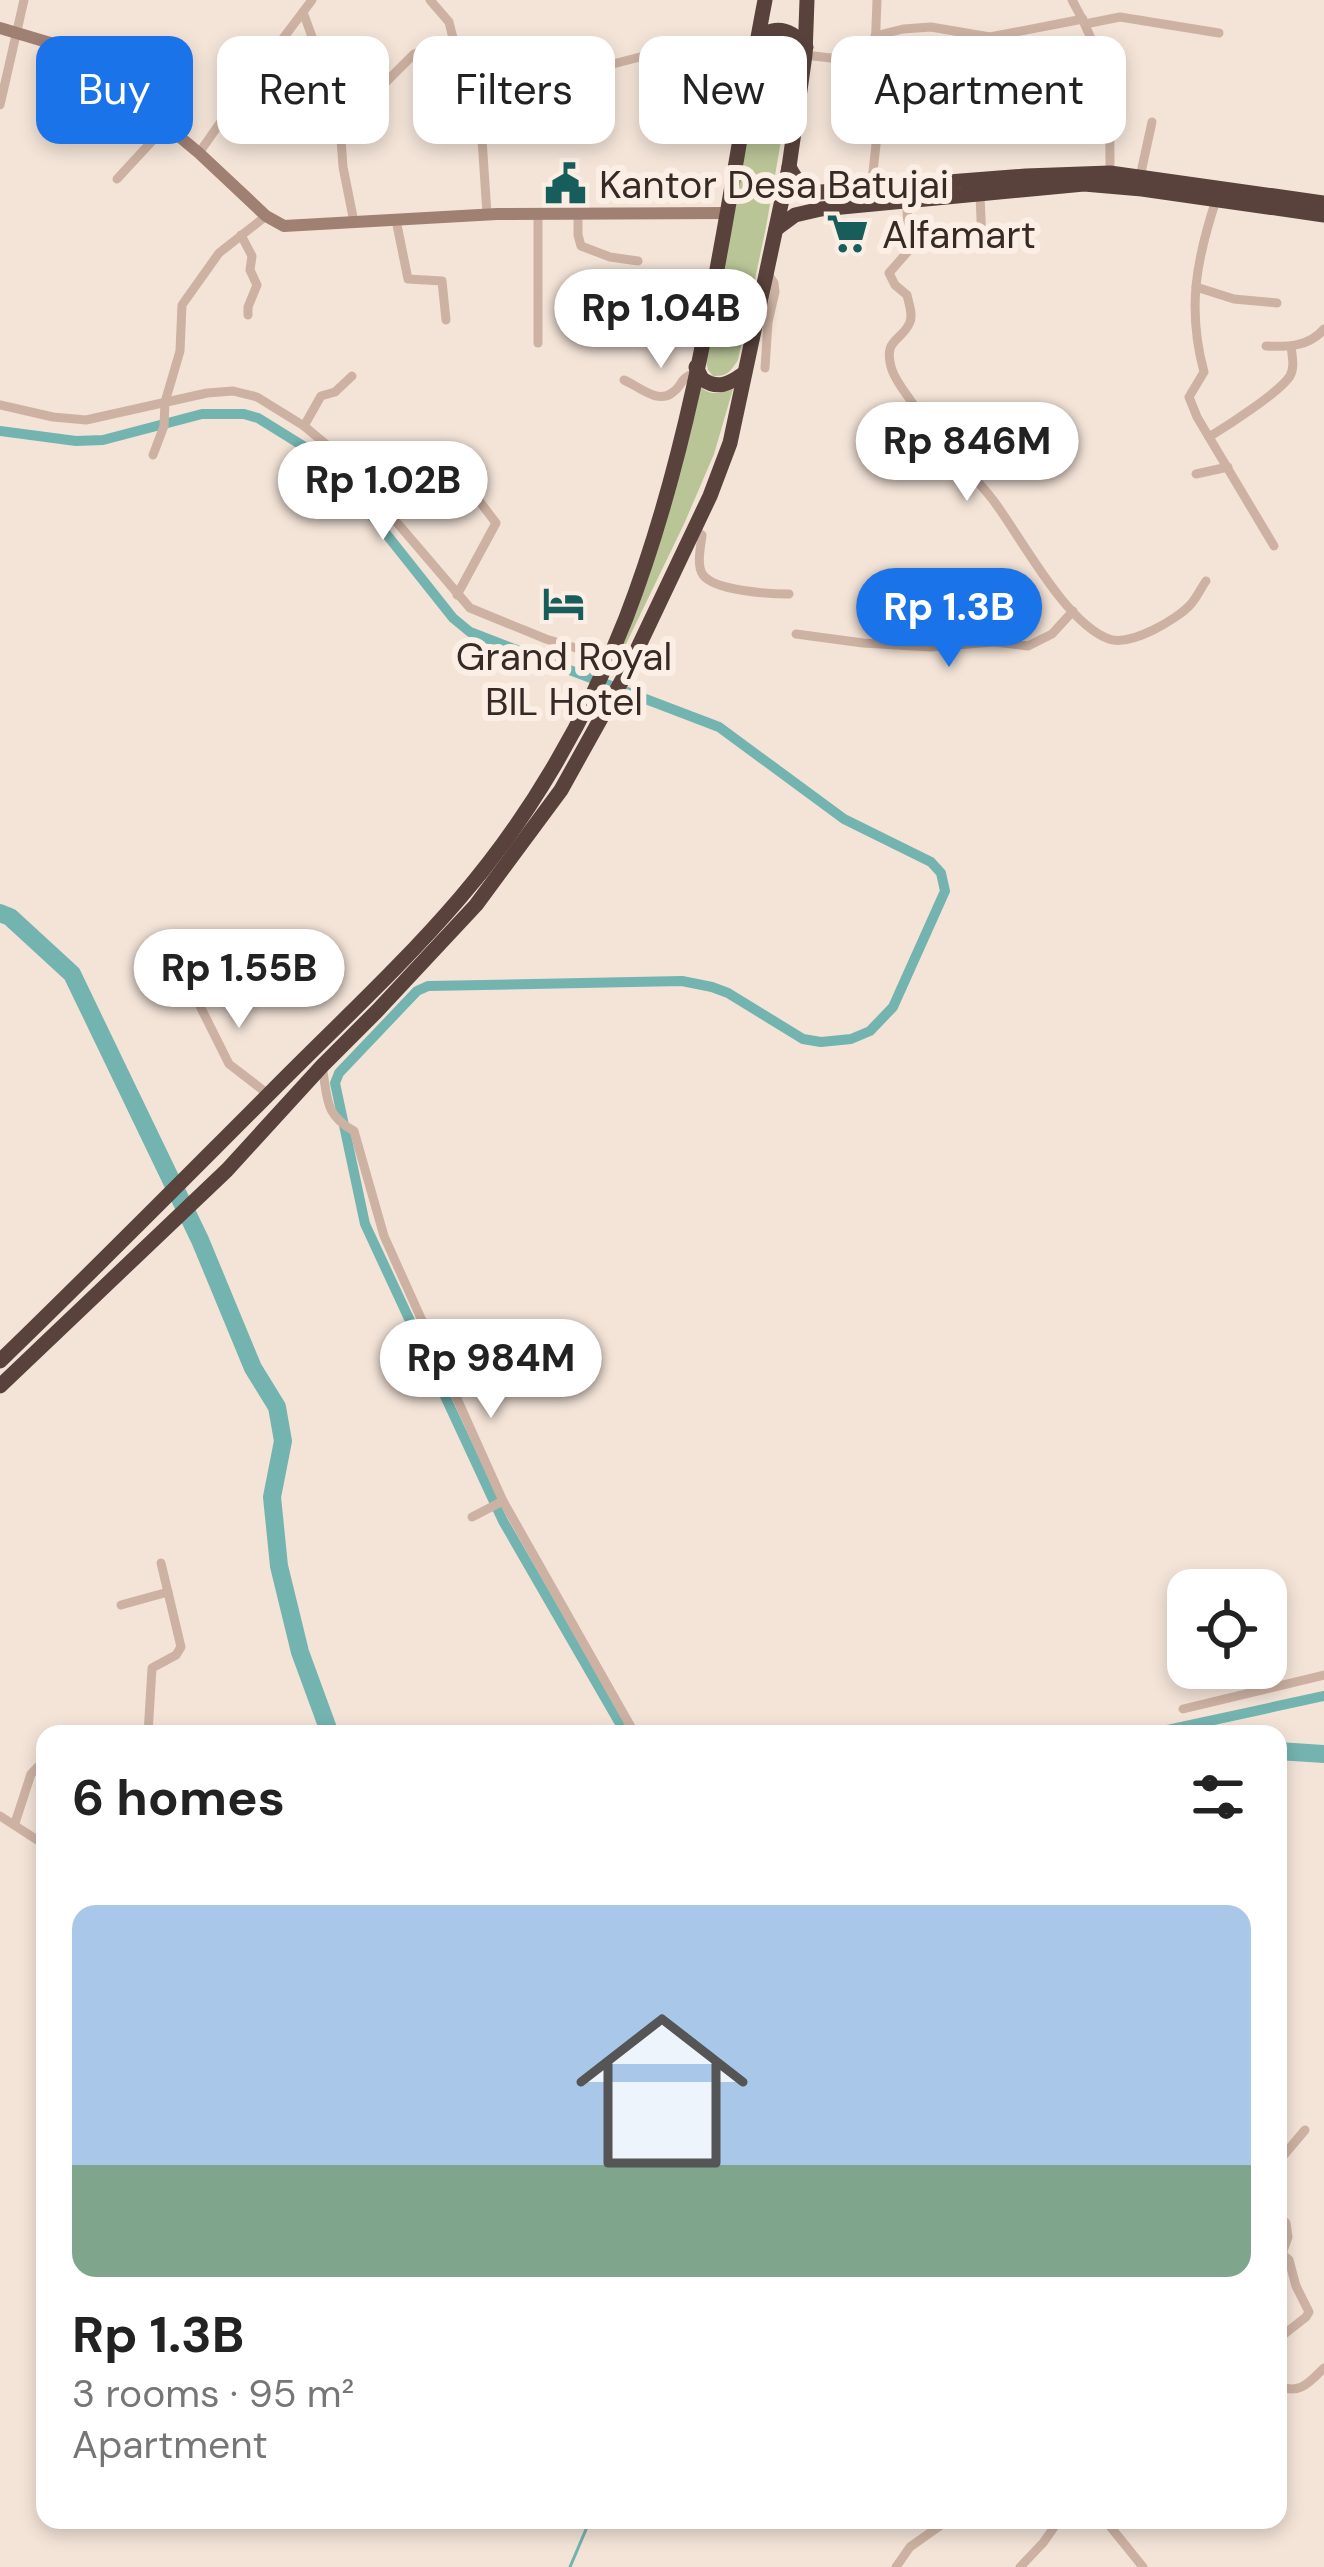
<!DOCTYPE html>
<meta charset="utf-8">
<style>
:root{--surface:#fff;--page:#f2f2f2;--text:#222;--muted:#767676;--accent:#1a73e8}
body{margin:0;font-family:"DM Sans",sans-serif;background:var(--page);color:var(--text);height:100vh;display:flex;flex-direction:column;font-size:45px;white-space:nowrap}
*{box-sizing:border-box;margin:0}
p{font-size:39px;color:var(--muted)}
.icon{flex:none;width:66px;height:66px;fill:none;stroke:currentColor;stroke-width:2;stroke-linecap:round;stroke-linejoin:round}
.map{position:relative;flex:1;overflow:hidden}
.panel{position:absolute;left:36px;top:1725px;width:1251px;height:804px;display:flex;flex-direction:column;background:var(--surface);border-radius:24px;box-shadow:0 6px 18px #0003}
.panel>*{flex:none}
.banner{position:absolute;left:36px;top:36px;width:1254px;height:108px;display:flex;gap:24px}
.fabs{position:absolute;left:1167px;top:1569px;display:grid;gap:24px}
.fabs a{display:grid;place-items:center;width:120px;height:120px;border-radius:24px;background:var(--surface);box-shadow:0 6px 18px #0003;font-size:60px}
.price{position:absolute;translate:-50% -102px;padding:0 27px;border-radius:42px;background:#fff;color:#222;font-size:39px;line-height:78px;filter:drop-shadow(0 3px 6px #0008)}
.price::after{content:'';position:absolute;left:50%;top:72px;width:36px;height:27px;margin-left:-18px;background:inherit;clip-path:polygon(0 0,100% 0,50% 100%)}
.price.on{background:var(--accent);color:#fff}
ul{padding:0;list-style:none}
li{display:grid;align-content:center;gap:24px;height:636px;padding:0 36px}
li span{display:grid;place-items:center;height:372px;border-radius:24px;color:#555}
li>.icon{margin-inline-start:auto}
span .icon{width:216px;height:216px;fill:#fffc;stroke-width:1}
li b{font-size:51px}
h2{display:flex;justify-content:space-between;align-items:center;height:144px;padding:0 36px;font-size:51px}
.tag{padding:0 42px;border-radius:24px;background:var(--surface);box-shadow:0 6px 18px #0003;font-size:42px;line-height:108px}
.tag.on{background:var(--accent);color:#fff}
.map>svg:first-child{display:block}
.green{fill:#b9c497}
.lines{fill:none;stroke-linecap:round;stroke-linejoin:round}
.stream{stroke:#74b4b0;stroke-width:3}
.canal{stroke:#74b4b0;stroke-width:10}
.river{stroke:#74b4b0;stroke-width:18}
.street{stroke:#cdb2a3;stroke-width:9}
.secondary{stroke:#a18074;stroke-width:12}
.highway{stroke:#59423c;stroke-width:15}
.labels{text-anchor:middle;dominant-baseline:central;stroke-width:12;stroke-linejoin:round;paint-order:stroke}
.poi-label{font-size:39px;fill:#372a26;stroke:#fbefe5;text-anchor:start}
</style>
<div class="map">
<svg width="1324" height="2567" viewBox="0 0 1324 2567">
<rect width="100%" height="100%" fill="#f4e4d8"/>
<!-- green -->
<g class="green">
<path d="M774,54l13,3 7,9 -28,161 -28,133c-7,11 -11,17 -25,16l-5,-6 -3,-13 32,-157 21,-130 8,-14z"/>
<path d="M696,381c9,15 22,14 37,8l-19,65 -30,70 -71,147 -4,-2z"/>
</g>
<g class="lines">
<!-- stream -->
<polyline class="stream" points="570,2567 590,2520"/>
<!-- canal -->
<g class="canal">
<polyline points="0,431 76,441 103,440 202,414 244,414 258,418 329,462 453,618 470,632 719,727 844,819 931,862 941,873 945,891 893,1007 870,1031 851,1039 821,1042 803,1039 728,993 712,987 682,981 428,986 417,991 339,1073 335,1083 365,1224 503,1521 626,1734"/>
<polyline points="1149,1734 1324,1696"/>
</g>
<!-- river -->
<g class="river">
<polyline points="0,913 10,917 72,974 200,1240 253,1368 277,1407 283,1441 272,1497 279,1566 300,1652 330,1734"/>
<polyline points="1278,1751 1324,1754"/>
</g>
<!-- street -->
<g class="street">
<polyline points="430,0 449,22 462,74 480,109 487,214"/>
<path d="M1072,0c38,68 38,97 38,173"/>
<polyline points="303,12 339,111 343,167 354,222"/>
<polyline points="1085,24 1120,17 1219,33"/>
<polyline points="875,36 903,29 931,27 990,37 1083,19"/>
<polyline points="805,55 848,60"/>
<polyline points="573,66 609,65 667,50 754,68"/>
<polyline points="0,105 24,0"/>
<polyline points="339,111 378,90 414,54 455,40"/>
<polyline points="199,153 267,56 281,41 312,0"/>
<polyline points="1140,177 1152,122"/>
<polyline points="117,179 166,126"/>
<polyline points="871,190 881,99 875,52 877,0"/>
<polyline points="980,195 982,242 1013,240"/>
<path d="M906,199l4,50 -21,24 6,12 12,10c2,9 6,19 3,27 -8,20 -28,16 -18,48 4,11 12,21 19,31 24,36 55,65 82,99 28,37 72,123 116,139 21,8 69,-20 82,-35 6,-7 10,-16 15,-23"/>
<path d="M1216,200c-20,61 -29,109 -12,172l-15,25 8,20 77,129"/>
<polyline points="578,214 578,235 581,246 610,257 638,261"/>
<polyline points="396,220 408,279 442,281 446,320"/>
<polyline points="241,235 252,256 250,270 257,285 248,307 248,315"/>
<polyline points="1196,287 1234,299 1277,303"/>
<polyline points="538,343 538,214"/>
<path d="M1266,346c21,1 43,1 58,-17"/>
<polyline points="765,368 768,322 775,292 774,283 768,274"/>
<path d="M624,380c14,6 33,24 48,13 12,-8 6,-14 23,-20"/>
<polyline points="0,405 53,417 86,420 207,393 233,391 257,397 304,426 340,456 470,608 546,639 609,658"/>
<polyline points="304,426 321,396 335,392 352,376"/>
<path d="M1209,437c18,-11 71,-45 81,-61 5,-9 2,-20 1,-30"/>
<polyline points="153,455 164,426 165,402 180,351 182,305 219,253 266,216"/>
<polyline points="1196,474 1228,467"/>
<path d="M693,529l9,6c-1,11 -6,30 1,40 12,16 67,19 86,19"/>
<polyline points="457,595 496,523 480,502"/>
<polyline points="796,634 863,643 930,647 994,642 1028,646 1052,634 1073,611"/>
<polyline points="192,976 199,1004 229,1064 268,1094"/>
<path d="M322,1066c6,32 2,49 32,65l30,105 119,265 132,233"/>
<polyline points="472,1517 503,1501"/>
<polyline points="121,1605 168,1592"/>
<polyline points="1183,1709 1324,1675"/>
<polyline points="148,1734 152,1668 176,1655 181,1647 161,1563"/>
<polyline points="0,1816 45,1845"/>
<polyline points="15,1823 31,1774 45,1759"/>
<polyline points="1278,2162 1305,2130"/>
<polyline points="1278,2215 1286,2223 1288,2237 1282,2254 1289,2260 1296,2286 1309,2312 1306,2317 1278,2339"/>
<path d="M1278,2386c23,9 31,-4 46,-18"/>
<polyline points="1105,2520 1143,2567"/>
<polyline points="896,2567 910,2547 948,2520"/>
<polyline points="1020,2567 1043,2543 1059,2520"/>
</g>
<!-- secondary -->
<polyline class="secondary" points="0,28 57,45 96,67 199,153 266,216 284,226 497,214 727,213"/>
<!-- highway -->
<g class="highway">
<path d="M758,38c19,-14 34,-8 48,9"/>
<path d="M789,167c8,15 14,23 32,25l205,-16 84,-3 214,30"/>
<polyline points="776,229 795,215 821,209 1084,184 1142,189 1324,215"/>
<path d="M696,367l6,12c16,11 27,5 41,-5"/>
<path d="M0,1361c91,-88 180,-178 270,-268 64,-65 131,-126 190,-195 70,-81 127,-180 166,-280 76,-197 99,-411 139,-618"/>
<polyline points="0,1386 227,1170 322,1066 377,1011 476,905 561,790 625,675 710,496 730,443 789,167 805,55 807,0"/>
</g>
</g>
<!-- icons -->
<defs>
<symbol id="civic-bare" viewBox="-9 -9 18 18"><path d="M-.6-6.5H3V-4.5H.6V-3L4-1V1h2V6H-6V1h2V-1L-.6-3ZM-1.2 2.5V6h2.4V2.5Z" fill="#175d5b" stroke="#fbefe5" stroke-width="2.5" paint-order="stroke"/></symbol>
<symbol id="supermarket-bare" viewBox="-9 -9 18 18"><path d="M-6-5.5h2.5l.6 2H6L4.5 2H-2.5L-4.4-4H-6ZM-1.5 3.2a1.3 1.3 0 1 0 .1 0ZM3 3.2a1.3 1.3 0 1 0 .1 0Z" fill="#175d5b" stroke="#fbefe5" stroke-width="2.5" paint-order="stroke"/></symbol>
<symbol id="hotel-bare" viewBox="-9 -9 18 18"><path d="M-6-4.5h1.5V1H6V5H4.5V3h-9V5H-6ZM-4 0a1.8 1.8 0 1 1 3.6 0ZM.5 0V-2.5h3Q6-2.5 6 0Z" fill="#175d5b" stroke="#fbefe5" stroke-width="2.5" paint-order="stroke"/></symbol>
</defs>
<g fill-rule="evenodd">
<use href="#civic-bare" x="536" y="154" width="59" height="59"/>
<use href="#supermarket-bare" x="818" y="204" width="59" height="59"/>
<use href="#hotel-bare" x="534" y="574" width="59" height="59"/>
</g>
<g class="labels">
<!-- poi labels -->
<g class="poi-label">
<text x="599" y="184">Kantor Desa Batujai</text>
<text x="882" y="234">Alfamart</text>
<text x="564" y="656" text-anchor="middle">Grand Royal<tspan x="564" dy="45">BIL Hotel</tspan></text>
</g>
</g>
</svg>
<div class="fabs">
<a><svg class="icon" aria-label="locate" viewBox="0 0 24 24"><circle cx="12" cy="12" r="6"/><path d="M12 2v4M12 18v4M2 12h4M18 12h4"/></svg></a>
</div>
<b class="price" style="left:661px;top:371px">Rp 1.04B</b>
<b class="price" style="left:967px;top:504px">Rp 846M</b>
<b class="price" style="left:383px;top:543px">Rp 1.02B</b>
<b class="price on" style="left:949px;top:670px">Rp 1.3B</b>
<b class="price" style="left:239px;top:1031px">Rp 1.55B</b>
<b class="price" style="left:491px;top:1421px">Rp 984M</b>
<div class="banner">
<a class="tag on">Buy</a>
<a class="tag">Rent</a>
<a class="tag">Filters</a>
<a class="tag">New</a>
<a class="tag">Apartment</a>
</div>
<section class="panel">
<h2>6 homes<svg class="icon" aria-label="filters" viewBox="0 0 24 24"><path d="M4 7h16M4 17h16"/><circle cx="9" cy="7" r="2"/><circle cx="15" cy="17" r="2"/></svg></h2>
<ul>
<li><span style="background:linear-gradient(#a9c7e8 70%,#7fa58c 0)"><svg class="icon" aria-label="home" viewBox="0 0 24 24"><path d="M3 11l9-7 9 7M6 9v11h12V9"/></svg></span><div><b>Rp 1.3B</b><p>3 rooms · 95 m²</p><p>Apartment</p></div></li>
</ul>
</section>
</div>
